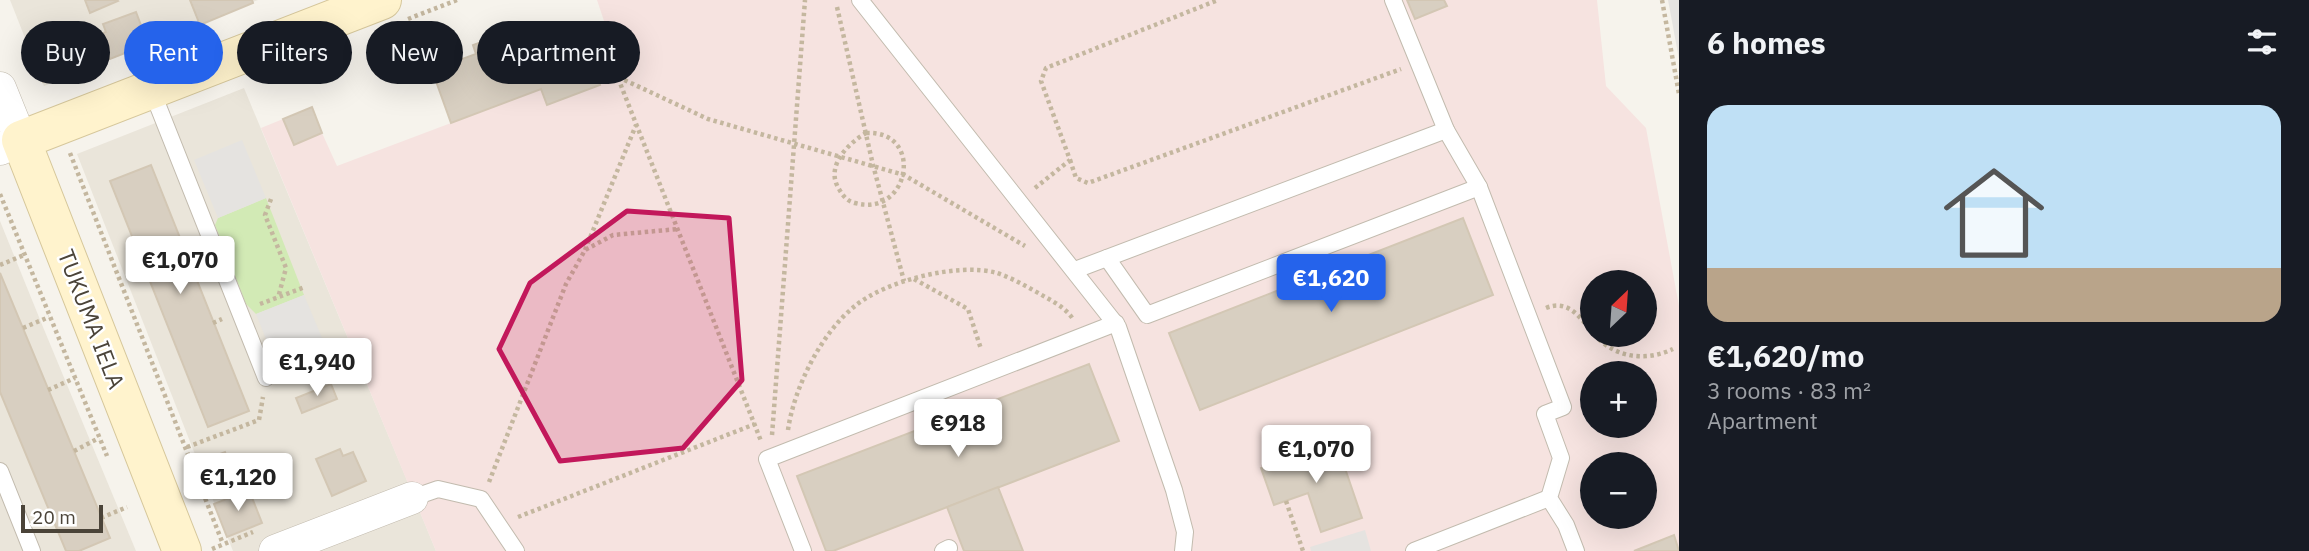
<!DOCTYPE html>
<meta charset="utf-8">
<style>
:root{--surface:#171b24;--page:#242831;--text:#f1f3f6;--muted:#9ea1a6;--line:#363941;--accent:#2563eb}
body{margin:0;font-family:"IBM Plex Sans",sans-serif;background:var(--page);color:var(--text);height:100vh;display:flex;flex-direction:column;font-size:26px;white-space:nowrap}
*{box-sizing:border-box;margin:0}
p{font-size:23px;color:var(--muted)}
.icon{flex:none;width:38px;height:38px;fill:none;stroke:currentColor;stroke-width:2;stroke-linecap:round;stroke-linejoin:round}
.map{position:relative;flex:1;overflow:hidden}
.panel{display:flex;flex-direction:column;background:var(--surface);width:630px}
.panel>*{flex:none}
.banner{position:absolute;left:21px;top:21px;width:665px;height:63px;display:flex;gap:14px}
.needle{width:46px;rotate:25deg}
.controls{position:absolute;left:1580px;top:270px;display:grid;gap:14px}
.controls a{display:grid;place-items:center;width:77px;height:77px;border-radius:50%;background:var(--surface);box-shadow:0 7px 28px #0002;font-size:35px}
.scale{position:absolute;left:21px;bottom:18px;width:82px;box-sizing:border-box;padding-left:7px;border:4px solid #4b4439;border-top:0;font-size:19px;line-height:24px;white-space:nowrap;color:#4b4439;-webkit-text-stroke:5px #fff;paint-order:stroke}
.price{position:absolute;translate:-50% -60px;padding:0 16px;border-radius:7px;background:#fff;color:#222;font-size:23px;line-height:46px;filter:drop-shadow(0 2px 4px #0008)}
.price::after{content:'';position:absolute;left:50%;top:42px;width:21px;height:16px;margin-left:-10px;background:inherit;clip-path:polygon(0 0,100% 0,50% 100%)}
.price.on{background:var(--accent);color:#fff}
ul{padding:0;list-style:none}
li{display:grid;align-content:center;gap:14px;height:371px;padding:0 28px}
li+li{border-top:2px solid var(--line)}
li span{display:grid;place-items:center;height:217px;border-radius:21px;color:#555}
li>.icon{margin-inline-start:auto}
span .icon{width:126px;height:126px;fill:#fffc;stroke-width:1}
li b{font-size:30px}
h2{display:flex;justify-content:space-between;align-items:center;height:84px;padding:0 28px;font-size:30px}
.pill{padding:0 24px;border-radius:32px;background:var(--surface);box-shadow:0 7px 28px #0002;font-size:24px;line-height:63px}
.pill.on{background:var(--accent);color:#fff}
main{display:flex;flex:1;min-height:0}
.map>svg:first-child{display:block}
.residential{fill:#eae5da}
.medical{fill:#f6e3e0;fill-rule:evenodd}
.green{fill:#d2eab5}
.parking{fill:#e5e3e0}
.building{fill:#d8cfc1;stroke:#d3c7b4;stroke-width:2}
.lines{fill:none;stroke-linecap:round;stroke-linejoin:round}
.lane-casing{stroke:#c2bbae;stroke-width:18}
.street-casing{stroke:#c2bbae;stroke-width:33}
.secondary-casing{stroke:#d6c79b;stroke-width:40}
.path{stroke:#c4b79f;stroke-width:4.5;stroke-dasharray:3.5 3.5;stroke-linecap:butt}
.lane{stroke:#fff;stroke-width:16}
.street{stroke:#fff;stroke-width:32}
.secondary{stroke:#fff3cd;stroke-width:38}
.marked{fill:#c2185b;fill-opacity:0.2;stroke:#c2185b;stroke-width:5;stroke-linejoin:round}
.labels{text-anchor:middle;dominant-baseline:central;stroke-width:5;stroke-linejoin:round;paint-order:stroke}
.street-label{font-size:23px;fill:#4b4439;stroke:#fff}
</style>
<main>
<div class="map">
<svg width="1679" height="551" viewBox="0 0 1679 551">
<rect width="100%" height="100%" fill="#f6f3ec"/>
<!-- residential -->
<g class="residential">
<polygon points="10,0 258,0 44,86"/>
<polygon points="244,88 406,478 436,551 233,551 77,154"/>
<polygon points="0,221 43,327 136,551 0,551"/>
</g>
<!-- medical -->
<path class="medical" d="M597,0h1000l9,86 40,42 33,178v245h-1243l-175,-423 22,-9 39,14 15,33 114,-43 128,-93 25,-9zM1592,282h53v52h-53zM1592,373h53v52h-53zM1592,464h53v52h-53z"/>
<!-- green -->
<polygon class="green" points="266,198 304,295 256,314 246,304 215,225 218,218"/>
<!-- parking -->
<g class="parking">
<polygon points="1668,0 1679,0 1679,59"/>
<polygon points="242,140 266,198 218,218 194,160"/>
<polygon points="304,295 328,352 279,372 256,314"/>
<polygon points="1365,530 1371,551 1311,551 1310,547"/>
</g>
<!-- building -->
<g class="building">
<polygon points="85,0 117,0 118,1 90,13"/>
<polygon points="190,0 252,0 253,3 200,25"/>
<polygon points="1407,0 1444,0 1447,6 1415,19"/>
<polygon points="136,12 148,44 110,59 101,34 106,32 103,24"/>
<polygon points="551,23 557,39 579,30 600,85 547,105 541,89 451,123 432,70 476,54 473,45 498,36 501,41"/>
<polygon points="57,26 75,70 43,82 26,38"/>
<polygon points="312,107 322,133 294,145 283,119"/>
<polygon points="151,165 249,411 208,427 110,181"/>
<polygon points="1463,218 1493,295 1200,410 1169,333"/>
<polygon points="0,273 110,538 79,551 66,551 0,392"/>
<polygon points="1089,364 1119,441 833,551 826,551 797,476"/>
<polygon points="331,384 337,399 302,413 296,398"/>
<polygon points="1336,442 1362,518 1321,532 1308,493 1274,505 1261,468"/>
<polygon points="340,449 343,456 353,452 366,481 332,496 316,459"/>
<polygon points="225,452 236,483 210,492 199,462"/>
<polygon points="998,487 1023,551 964,551 947,507"/>
<polygon points="249,490 262,523 227,537 214,504"/>
<polygon points="1674,535 1679,551 1634,551"/>
</g>
<g class="lines">
<defs>
<g id="lane">
<polyline points="860,0 1118,327 1174,490 1185,532 1183,551"/>
<polyline points="1393,0 1446,130 1479,187 1563,407 1545,414 1561,458 1549,498 1566,525 1576,551"/>
<polyline points="152,91 266,378"/>
<polyline points="1107,258 1147,315 1479,187"/>
<polyline points="1075,270 1446,130"/>
<polyline points="0,471 32,551"/>
<polyline points="412,498 438,489 481,499 516,551"/>
<polyline points="803,551 767,459 1116,323"/>
<polyline points="943,551 949,548"/>
<polyline points="1414,551 1549,498"/>
</g>
<g id="street">
<polyline points="0,88 21,140 0,149"/>
<polyline points="275,551 412,498"/>
</g>
<polyline id="secondary" points="182,551 21,140 382,0"/>
</defs>
<!-- lane casing -->
<use href="#lane" class="lane-casing"/>
<!-- street casing -->
<use href="#street" class="street-casing"/>
<!-- secondary casing -->
<use href="#secondary" class="secondary-casing"/>
<!-- path -->
<g class="path">
<polyline points="1662,0 1679,94"/>
<polyline points="837,7 873,165 904,281"/>
<polyline points="408,19 457,0"/>
<polyline points="618,77 708,119 904,175 1025,246"/>
<polyline points="618,78 761,441"/>
<path d="M866,133c59,-3 44,85 -11,70 -8,-2 -12,-7 -16,-14 -14,-22 8,-45 27,-56z"/>
<polyline points="70,153 223,544"/>
<polyline points="1070,160 1076,178 1088,183 1401,69"/>
<polyline points="1035,188 1070,160 1041,81 1046,68 1218,0"/>
<polyline points="0,194 107,456"/>
<polyline points="271,199 265,215 286,268 278,298"/>
<polyline points="585,250 636,125"/>
<polyline points="0,265 24,255"/>
<polyline points="914,279 968,309 981,349"/>
<polyline points="260,304 305,287"/>
<path d="M1546,308c22,-9 34,9 46,24"/>
<polyline points="213,323 222,319"/>
<polyline points="23,328 49,317"/>
<path d="M1594,334c20,24 52,28 79,15"/>
<polyline points="48,390 75,378"/>
<path d="M788,430c6,-42 33,-97 67,-124 30,-25 103,-44 142,-33 15,5 29,13 43,21 12,7 25,13 33,25"/>
<polyline points="772,435 805,0"/>
<polyline points="187,447 259,420 263,397"/>
<polyline points="74,451 99,438"/>
<polyline points="489,482 566,284 585,250 613,235 678,229"/>
<polyline points="1286,501 1303,551"/>
<polyline points="518,517 755,424"/>
<polyline points="101,518 127,507"/>
<polyline points="212,549 253,532"/>
</g>
<!-- lane -->
<use href="#lane" class="lane"/>
<!-- street -->
<use href="#street" class="street"/>
<!-- secondary -->
<use href="#secondary" class="secondary"/>
</g>
<!-- marked area -->
<path class="marked" d="M627,211l102,7 13,162 -59,68 -123,13 -61,-112 31,-66z"/>
<g class="labels">
<!-- street labels -->
<g class="street-label">
<text transform="translate(92 319) rotate(69)">TUKUMA IELA</text>
</g>
</g>
</svg>
<div class="controls">
<a><svg class="needle" viewBox="-14 -14 28 28"><path d="M0-13l5 13h-10z" fill="#e53935"/><path d="M0 13l5-13h-10z" fill="#9ea1a6"/></svg></a>
<a>+</a>
<a>−</a>
</div>
<div class="scale">20 m</div>
<b class="price" style="left:180px;top:296px">€1,070</b>
<b class="price on" style="left:1331px;top:314px">€1,620</b>
<b class="price" style="left:317px;top:398px">€1,940</b>
<b class="price" style="left:958px;top:459px">€918</b>
<b class="price" style="left:1316px;top:485px">€1,070</b>
<b class="price" style="left:238px;top:513px">€1,120</b>
<div class="banner">
<a class="pill">Buy</a>
<a class="pill on">Rent</a>
<a class="pill">Filters</a>
<a class="pill">New</a>
<a class="pill">Apartment</a>
</div>
</div>
<section class="panel">
<h2>6 homes<svg class="icon" aria-label="filters" viewBox="0 0 24 24"><path d="M4 7h16M4 17h16"/><circle cx="9" cy="7" r="2"/><circle cx="15" cy="17" r="2"/></svg></h2>
<ul>
<li><span style="background:linear-gradient(#bfe0f5 75%,#b9a48a 0)"><svg class="icon" aria-label="home" viewBox="0 0 24 24"><path d="M3 11l9-7 9 7M6 9v11h12V9"/></svg></span><div><b>€1,620/mo</b><p>3 rooms · 83 m²</p><p>Apartment</p></div></li>
</ul>
</section>
</main>
